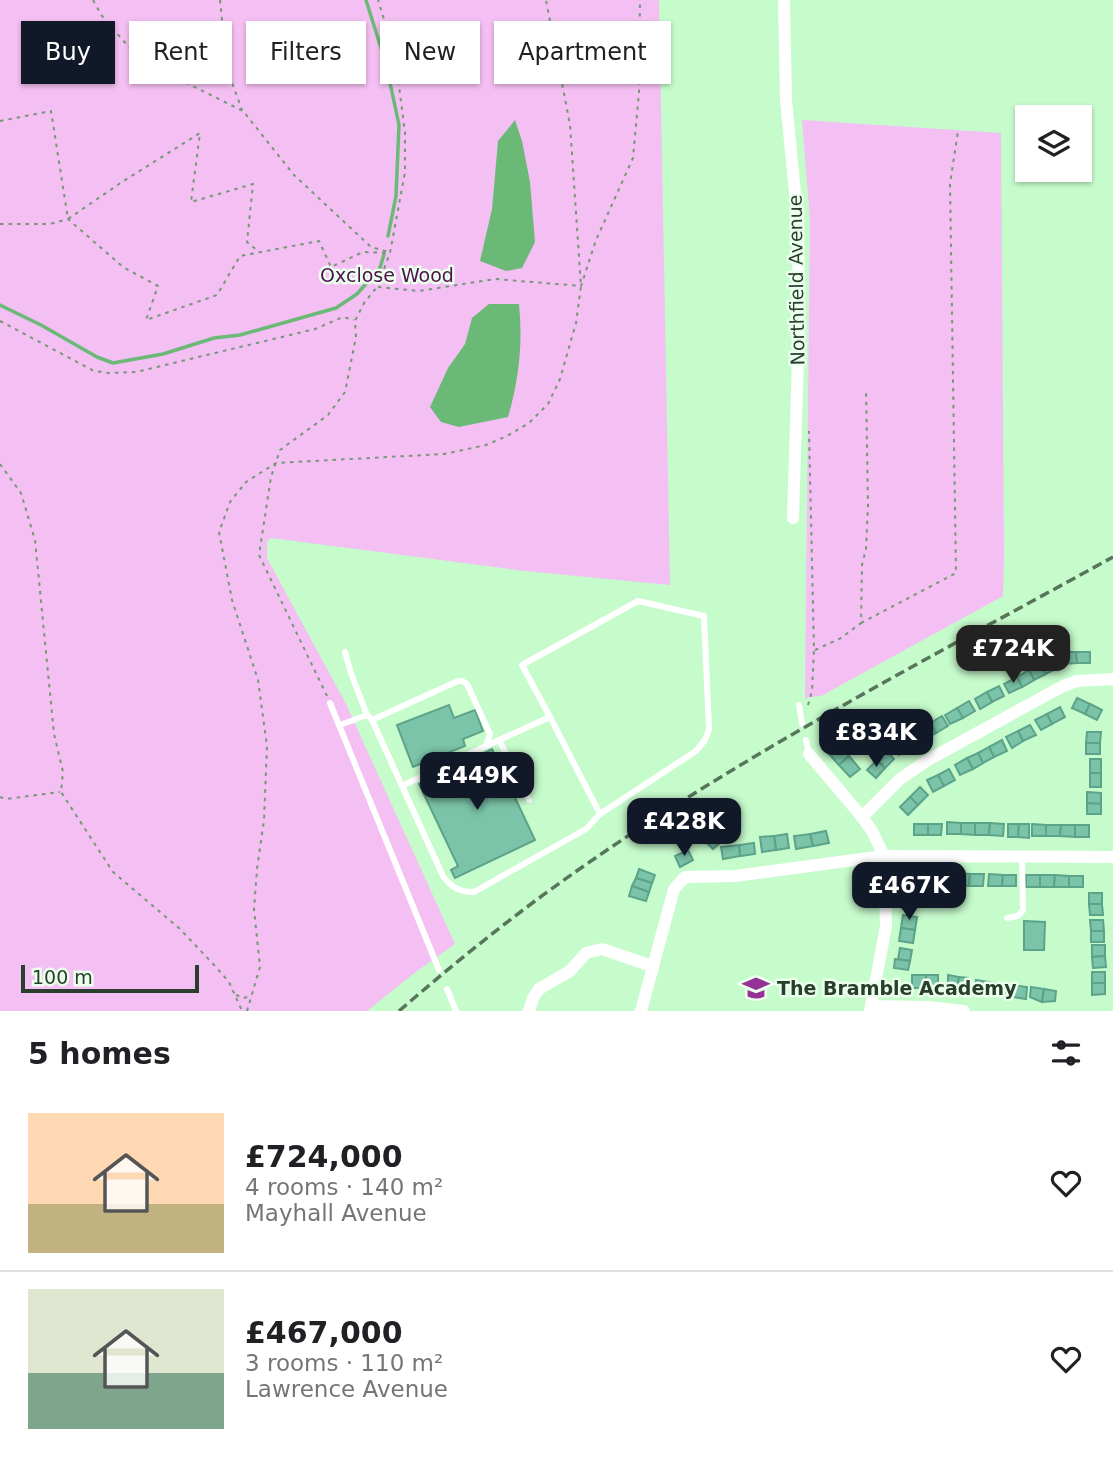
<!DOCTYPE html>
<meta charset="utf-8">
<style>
:root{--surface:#fff;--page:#f2f2f2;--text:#202124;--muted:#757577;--line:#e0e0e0;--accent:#111827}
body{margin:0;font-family:"DejaVu Sans",sans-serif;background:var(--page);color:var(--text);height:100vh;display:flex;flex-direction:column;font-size:26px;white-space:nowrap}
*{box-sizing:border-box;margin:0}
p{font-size:23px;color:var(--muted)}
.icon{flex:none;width:38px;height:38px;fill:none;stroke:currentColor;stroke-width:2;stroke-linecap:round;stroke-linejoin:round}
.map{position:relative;height:1011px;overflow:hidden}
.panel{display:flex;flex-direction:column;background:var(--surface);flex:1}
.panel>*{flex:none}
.banner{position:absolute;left:21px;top:21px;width:700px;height:63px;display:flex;gap:14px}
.tools{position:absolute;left:1015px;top:105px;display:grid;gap:14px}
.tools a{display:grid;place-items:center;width:77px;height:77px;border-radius:0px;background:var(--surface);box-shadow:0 2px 5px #0004;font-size:35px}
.scale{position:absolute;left:21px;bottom:18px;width:178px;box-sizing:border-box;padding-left:7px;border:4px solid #293e2c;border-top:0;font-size:19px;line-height:24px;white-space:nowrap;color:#293e2c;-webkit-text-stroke:5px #eaffec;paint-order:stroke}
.price{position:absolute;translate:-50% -60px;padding:0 16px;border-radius:14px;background:var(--accent);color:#fff;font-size:23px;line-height:46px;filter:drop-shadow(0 2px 4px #0008)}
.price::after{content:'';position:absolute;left:50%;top:42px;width:21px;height:16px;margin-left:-10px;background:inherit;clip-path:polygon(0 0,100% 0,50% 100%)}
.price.current{background:#222;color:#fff}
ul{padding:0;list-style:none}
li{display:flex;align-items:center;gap:21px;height:175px;padding:0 28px}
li+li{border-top:2px solid var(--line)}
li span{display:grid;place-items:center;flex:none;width:196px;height:140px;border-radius:0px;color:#555}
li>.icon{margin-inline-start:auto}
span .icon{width:84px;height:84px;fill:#fffc;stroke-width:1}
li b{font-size:30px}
h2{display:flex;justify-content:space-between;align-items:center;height:84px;padding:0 28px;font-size:30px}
.pill{padding:0 24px;border-radius:0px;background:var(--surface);box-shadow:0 2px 5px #0004;font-size:24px;line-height:63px}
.pill.current{background:var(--accent);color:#fff}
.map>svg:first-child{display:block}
.green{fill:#f4bff2}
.water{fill:#6bb977}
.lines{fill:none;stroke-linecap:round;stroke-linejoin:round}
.stream{stroke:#6bb977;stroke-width:3.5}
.building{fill:#7cc4a9;stroke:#5ca389;stroke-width:2}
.path{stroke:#749878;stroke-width:2;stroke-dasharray:3.5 5;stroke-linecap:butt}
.service{stroke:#fff;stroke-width:6}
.minor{stroke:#fff;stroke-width:12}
.rail{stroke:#57755a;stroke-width:3.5;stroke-dasharray:10 5;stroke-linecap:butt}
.labels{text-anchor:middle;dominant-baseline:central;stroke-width:5;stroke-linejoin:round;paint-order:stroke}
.park-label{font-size:19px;fill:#501050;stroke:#eaffec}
.street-label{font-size:19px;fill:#293e2c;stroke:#eaffec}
.poi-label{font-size:19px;font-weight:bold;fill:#293e2c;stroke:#eaffec;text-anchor:start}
</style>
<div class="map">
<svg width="1113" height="1011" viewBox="0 0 1113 1011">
<rect width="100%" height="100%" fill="#c6fbcc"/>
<!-- green -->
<g class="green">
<polygon points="0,0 659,0 670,585 525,571 271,538 267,541 267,558 346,704 455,944 413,974 367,1011 0,1011"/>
<polygon points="802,120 1001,133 1004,556 1003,596 821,696 805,698 810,219"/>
</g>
<!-- water -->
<g class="water">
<polygon points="515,120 522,141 530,182 535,242 522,268 506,271 480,261 492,209 498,141"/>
<path d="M489,304h30c4,38 0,76 -11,113l-49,10 -18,-5 -11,-15 18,-39 17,-24 7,-26z"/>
</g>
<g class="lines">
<!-- stream -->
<g class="stream">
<polyline points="366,0 386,64 399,125 396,196 388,236"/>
<polyline points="0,305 41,325 97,357 113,363 163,354 214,338 240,335 336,308 357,294 380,268 384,254"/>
</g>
</g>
<!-- building -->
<g class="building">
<polygon points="1062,652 1076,652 1077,663 1062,664"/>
<polygon points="1076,652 1090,652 1090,663 1077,663"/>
<polygon points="1053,657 1059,667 1046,674 1041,664"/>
<polygon points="1041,664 1046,674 1034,680 1029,670"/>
<polygon points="1029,670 1034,680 1022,687 1017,677"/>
<polygon points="1017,677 1022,687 1009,693 1004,684"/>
<polygon points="999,686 1004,696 992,702 987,692"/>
<polygon points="987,692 992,702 980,709 975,699"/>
<polygon points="1077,698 1090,704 1085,714 1072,708"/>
<polygon points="969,701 975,711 963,718 957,708"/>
<polygon points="1090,704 1102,710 1097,720 1085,714"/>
<polygon points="449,705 454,718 475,710 483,731 463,739 465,746 413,767 397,725"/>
<polygon points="1060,707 1065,717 1052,724 1047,714"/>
<polygon points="957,708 963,718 950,724 945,715"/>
<polygon points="1047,714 1052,724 1041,730 1035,720"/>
<polygon points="942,716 948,726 936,733 930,723"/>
<polygon points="930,723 936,733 923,740 918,730"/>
<polygon points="1030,725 1036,735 1023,741 1018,731"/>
<polygon points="918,730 923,740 911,748 905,738"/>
<polygon points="1018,731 1023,741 1012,748 1006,737"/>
<polygon points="1087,732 1101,732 1100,743 1086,743"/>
<polygon points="905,738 911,748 899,755 893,745"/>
<polygon points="1002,740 1007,751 994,757 989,747"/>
<rect x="1086" y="743" width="14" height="11"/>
<polygon points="838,744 849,756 839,765 828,753"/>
<polygon points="989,747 994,757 983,763 978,753"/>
<polygon points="492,749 535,840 455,878 451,870 458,866 419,784"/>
<polygon points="886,750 894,759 885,768 877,760"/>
<polygon points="978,753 983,763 973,769 967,758"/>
<polygon points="849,756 860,769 850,777 839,765"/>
<polygon points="967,758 973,769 960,775 955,765"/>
<rect x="1090" y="759" width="11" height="14"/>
<polygon points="877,760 885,768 876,778 867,770"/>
<polygon points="949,769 955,780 944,786 938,775"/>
<rect x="1090" y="773" width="11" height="14"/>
<polygon points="938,775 944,786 933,792 927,780"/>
<polygon points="920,787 928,795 918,805 910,797"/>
<polygon points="1087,792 1101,793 1101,804 1087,803"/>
<polygon points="910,797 918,805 908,815 900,807"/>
<polygon points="1087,803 1101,804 1101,814 1087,814"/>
<polygon points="947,822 961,823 961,834 947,834"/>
<polygon points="961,823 975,823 975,835 961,834"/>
<polygon points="975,823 990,823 989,835 975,835"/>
<polygon points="990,823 1004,824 1003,836 989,835"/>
<rect x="914" y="824" width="14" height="11"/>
<polygon points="928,824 942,824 941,835 928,835"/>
<polygon points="1008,824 1019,824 1018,837 1008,837"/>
<polygon points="1019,824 1029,824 1029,838 1018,837"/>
<polygon points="1032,824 1046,825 1046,836 1032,836"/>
<polygon points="710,825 717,832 706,842 699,834"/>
<polygon points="1046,825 1061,825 1060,836 1046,836"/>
<polygon points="1061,825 1075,825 1075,837 1060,836"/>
<rect x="1075" y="825" width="14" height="12"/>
<polygon points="826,831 829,843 813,846 810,834"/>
<polygon points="717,832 723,840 713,849 706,842"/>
<polygon points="787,834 789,848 776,850 774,836"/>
<polygon points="810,834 813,846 796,849 794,836"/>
<polygon points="774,836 776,850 762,852 760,837"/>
<polygon points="754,843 755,854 740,856 739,845"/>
<polygon points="739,845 740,856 723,859 721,847"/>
<polygon points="688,850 693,860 680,867 675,856"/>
<polygon points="639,869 655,875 652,883 636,878"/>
<polygon points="927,873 941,873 941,885 927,884"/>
<rect x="941" y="873" width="14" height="12"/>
<polygon points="955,873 970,874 969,886 955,885"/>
<polygon points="970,874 984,874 983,886 969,886"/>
<polygon points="989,874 1003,875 1002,886 988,886"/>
<polygon points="1003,875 1016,875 1016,886 1002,886"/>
<rect x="1026" y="875" width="14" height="12"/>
<polygon points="1040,875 1055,875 1054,887 1040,887"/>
<polygon points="1055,875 1069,876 1069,887 1054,887"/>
<rect x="1069" y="876" width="14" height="11"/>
<polygon points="636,878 652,883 649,892 632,886"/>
<polygon points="632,886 649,892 646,901 629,896"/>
<polygon points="916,886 917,897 902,898 901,887"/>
<rect x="1089" y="893" width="13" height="11"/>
<polygon points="917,897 917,907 902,908 902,898"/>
<polygon points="1089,904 1102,904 1103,915 1090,915"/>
<polygon points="903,915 917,917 915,930 901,928"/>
<polygon points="1090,920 1103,920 1104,931 1091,931"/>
<polygon points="1024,921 1045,922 1044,950 1024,950"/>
<polygon points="901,928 915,930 913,943 899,941"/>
<rect x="1091" y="931" width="13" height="11"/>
<polygon points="1092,945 1105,945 1105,956 1092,957"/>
<polygon points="900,948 912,950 910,961 898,959"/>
<polygon points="1105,956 1106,967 1093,968 1092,957"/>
<polygon points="895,959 910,961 908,970 894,968"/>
<rect x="1092" y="972" width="13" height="11"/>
<polygon points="912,975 926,975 926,985 921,985 921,988 912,988"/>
<polygon points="926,975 938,975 938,988 930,988 930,985 926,985"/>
<polygon points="948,975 959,977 957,990 948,989"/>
<polygon points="959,977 968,978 967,988 963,988 963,991 957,990"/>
<polygon points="976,980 989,982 988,994 974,992"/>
<polygon points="989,982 1001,984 1000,995 988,994"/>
<polygon points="1092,983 1105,983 1105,994 1092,995"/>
<polygon points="1001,984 1013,985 1012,997 1000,995"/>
<polygon points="1013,985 1027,987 1026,999 1012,997"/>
<polygon points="1031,987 1044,989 1042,1002 1030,997"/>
<polygon points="1044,989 1056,991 1055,1001 1042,1002"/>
</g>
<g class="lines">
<!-- path -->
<g class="path">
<polyline points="93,0 102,16 140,60 243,111 294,175 371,247 389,252"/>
<polyline points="220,0 227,69 242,110"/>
<polyline points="0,121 51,111 68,219 122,182 200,133 191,202 253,184 247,242 259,252"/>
<polyline points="0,224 50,224 68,219 123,267 158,286 146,320 217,295 240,256 319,241 331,267 363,252 389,253"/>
<polyline points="378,287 419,291 495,279 581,286 596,240 633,158 639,92 640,0"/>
<polyline points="0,321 94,371 109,373 136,372 315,329 343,317 354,320"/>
<polyline points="0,464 21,493 35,540 54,734 63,772 61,792 113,872 180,929 216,967 229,982 242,1011"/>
<polyline points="861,623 956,573 950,184 958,131"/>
<polyline points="815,650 841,638 861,623 862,565 866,549 868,505 866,389"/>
<polyline points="327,696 259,555 271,477 280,450 328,415 345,392 356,337 355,321 364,303 377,287 390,253 405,172 405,133 395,55 378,0"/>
<polyline points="808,705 812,691 814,650 809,431"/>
<polyline points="0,797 6,799 60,792"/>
<polyline points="236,995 244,998 250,996"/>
<polyline points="247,1011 260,967 254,909 257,869 264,820 267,746 258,680 232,600 219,532 230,502 246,482 276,463 444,454 486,445 507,436 529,423 548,404 560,379 576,323 581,286 570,125 546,0"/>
</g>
<!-- service -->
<g class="service">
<polyline points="345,652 351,673 367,715"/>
<polyline points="330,703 439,970"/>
<polyline points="799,705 802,724"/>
<polyline points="372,720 458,681 462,681 467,684 490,734 486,746 402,786"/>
<path d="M340,725l27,-10 5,5 71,156c8,11 16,16 31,16l112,-63 14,-15"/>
<polyline points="499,740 529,800"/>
<polyline points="806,740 809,754"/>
<polyline points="486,746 550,717 600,814 696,751 705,740 709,729 704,616 638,601 522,665 550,717"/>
<polyline points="1007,918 1018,916 1023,910 1022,857"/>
<polyline points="447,989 456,1011"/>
</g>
<!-- minor -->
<g class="minor">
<polyline points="784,0 786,100 798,224 799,327 793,518"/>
<polyline points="809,754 862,817 872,831 884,856 886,926 870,1011"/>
<polyline points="862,817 900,779 928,760 1063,686 1077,681 1113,679"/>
<polyline points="871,1006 928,1007 964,1011"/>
<polyline points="529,1011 533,998 539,989 570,971 586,953 602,949 652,966"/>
<polyline points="641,1011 674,889 685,877 735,876 884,856 1113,857"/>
</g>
<!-- rail -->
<path class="rail" d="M399,1011c44,-38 89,-75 136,-110 180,-133 382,-236 578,-344"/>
</g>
<!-- icons -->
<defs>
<symbol id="school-bare" viewBox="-9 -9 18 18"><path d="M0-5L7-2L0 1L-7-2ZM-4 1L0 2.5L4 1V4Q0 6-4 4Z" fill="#963196" stroke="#eaffec" stroke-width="2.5" paint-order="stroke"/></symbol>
</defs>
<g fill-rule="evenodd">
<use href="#school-bare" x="737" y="969" width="38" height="38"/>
</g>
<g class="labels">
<!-- park labels -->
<g class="park-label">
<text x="387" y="275">Oxclose Wood</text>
</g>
<!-- street labels -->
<g class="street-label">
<text transform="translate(796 280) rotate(-91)">Northfield Avenue</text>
</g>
<!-- poi labels -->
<g class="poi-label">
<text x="777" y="988">The Bramble Academy</text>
</g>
</g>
</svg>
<div class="tools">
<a><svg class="icon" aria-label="layers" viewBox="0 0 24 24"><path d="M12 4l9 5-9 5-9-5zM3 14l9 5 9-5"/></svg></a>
</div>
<div class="scale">100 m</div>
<b class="price current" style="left:1013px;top:685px">£724K</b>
<b class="price" style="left:876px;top:769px">£834K</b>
<b class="price" style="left:477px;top:812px">£449K</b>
<b class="price" style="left:684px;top:858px">£428K</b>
<b class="price" style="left:909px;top:922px">£467K</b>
<div class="banner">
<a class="pill current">Buy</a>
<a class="pill">Rent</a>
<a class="pill">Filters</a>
<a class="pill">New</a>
<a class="pill">Apartment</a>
</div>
</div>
<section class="panel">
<h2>5 homes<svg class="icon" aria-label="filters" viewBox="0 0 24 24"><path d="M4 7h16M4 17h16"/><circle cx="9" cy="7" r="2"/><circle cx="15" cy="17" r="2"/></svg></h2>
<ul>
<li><span style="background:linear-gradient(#ffd9b3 65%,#c2b280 0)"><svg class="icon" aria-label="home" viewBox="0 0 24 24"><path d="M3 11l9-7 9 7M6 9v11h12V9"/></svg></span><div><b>£724,000</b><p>4 rooms · 140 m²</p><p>Mayhall Avenue</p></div><svg class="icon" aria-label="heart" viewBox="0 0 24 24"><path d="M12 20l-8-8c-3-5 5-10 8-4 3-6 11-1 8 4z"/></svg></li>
<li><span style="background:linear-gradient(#dfe7d0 60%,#7fa58c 0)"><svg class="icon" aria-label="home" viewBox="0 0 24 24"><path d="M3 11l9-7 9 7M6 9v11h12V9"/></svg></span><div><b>£467,000</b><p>3 rooms · 110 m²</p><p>Lawrence Avenue</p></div><svg class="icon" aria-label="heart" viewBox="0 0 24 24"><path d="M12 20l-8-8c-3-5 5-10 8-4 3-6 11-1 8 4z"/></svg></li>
</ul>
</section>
